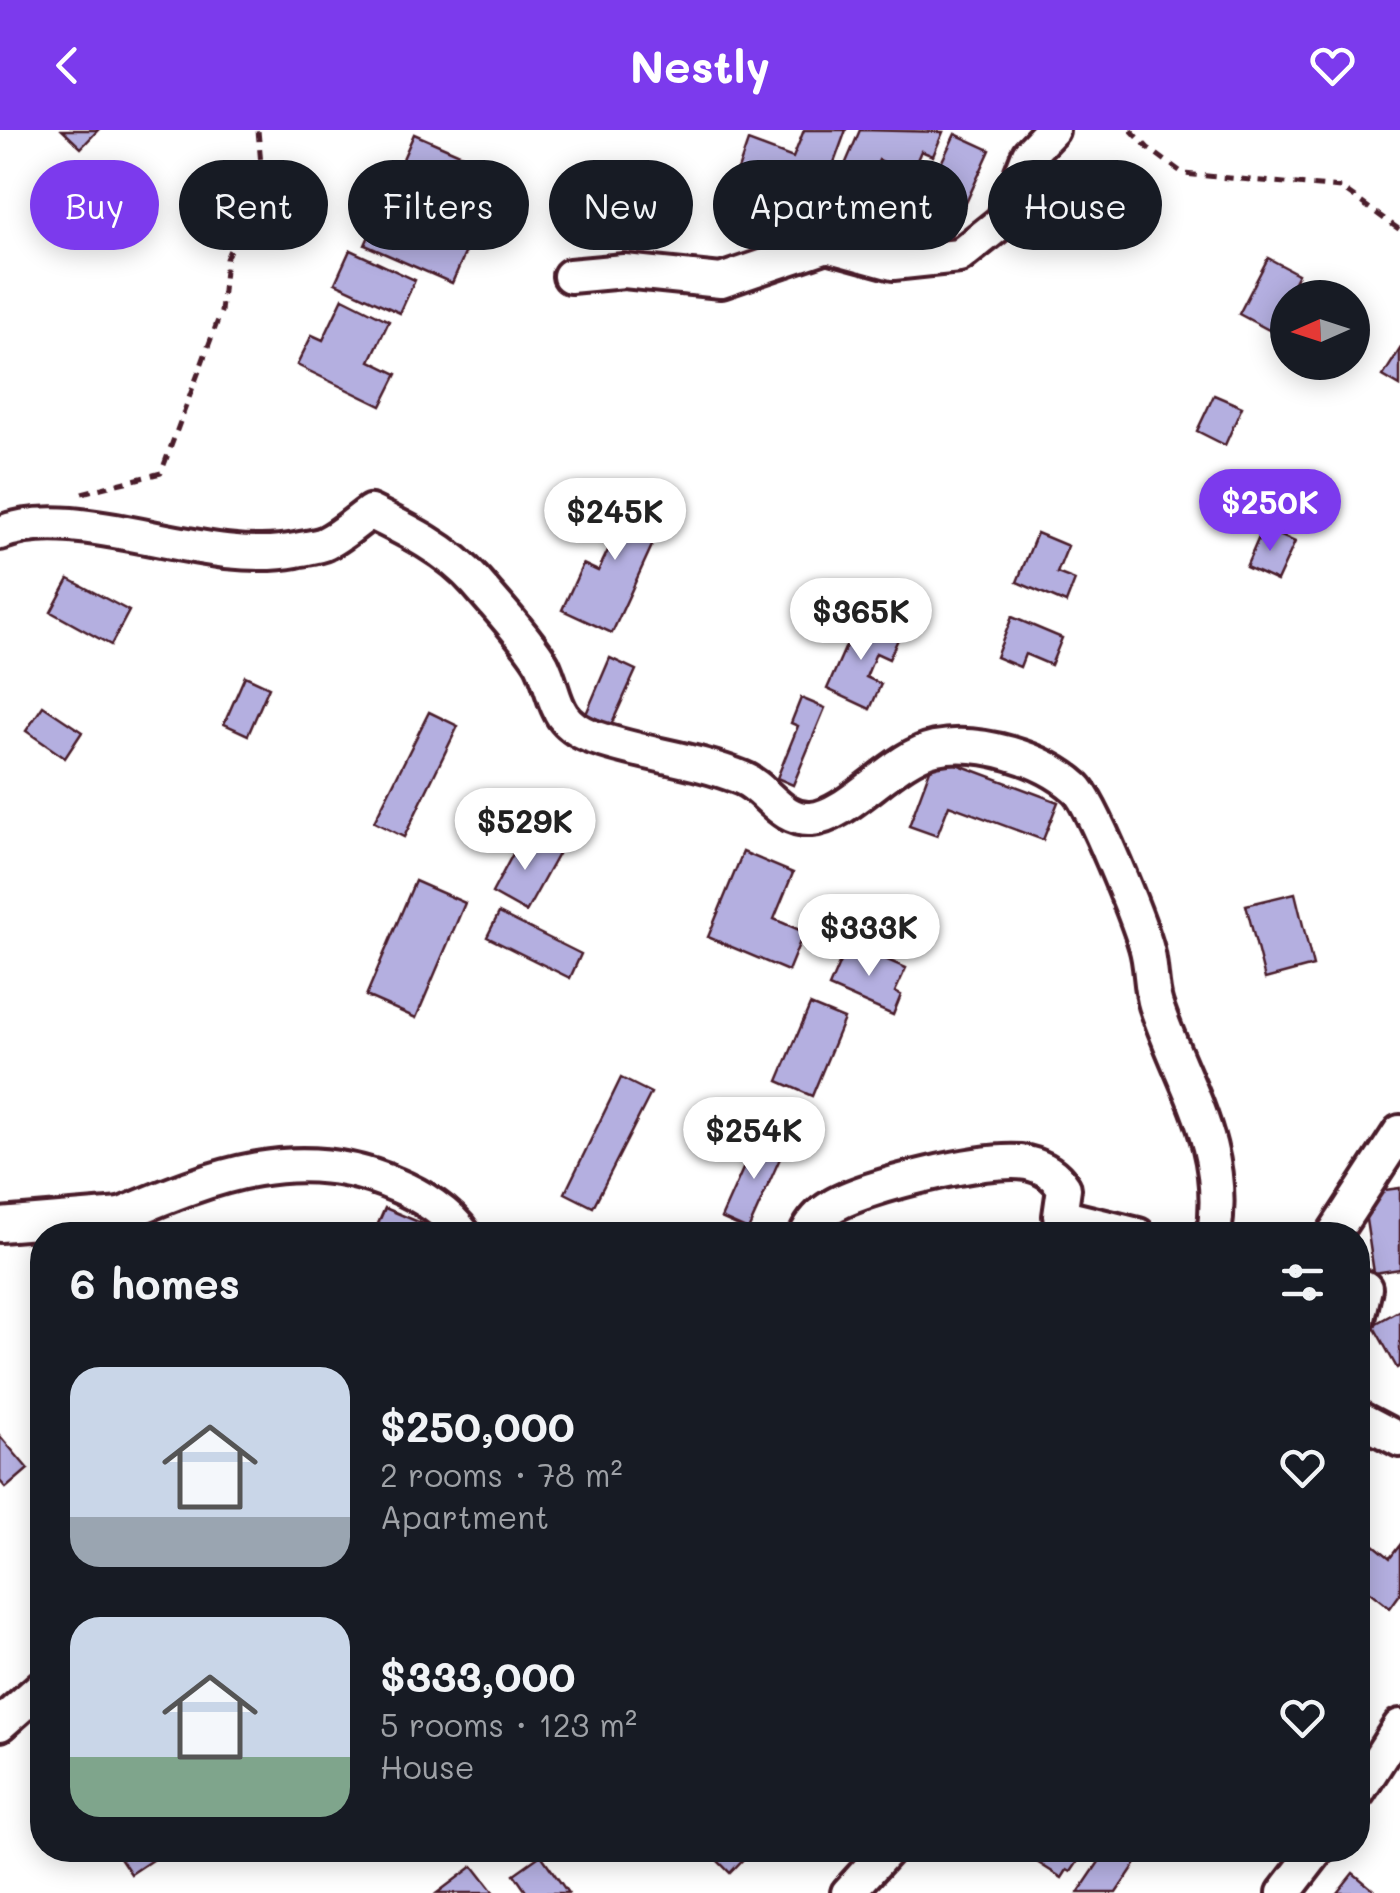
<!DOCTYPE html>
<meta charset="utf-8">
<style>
:root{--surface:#171b24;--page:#242831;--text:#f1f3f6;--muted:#9ea1a6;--accent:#7c3aed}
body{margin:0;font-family:Mali,sans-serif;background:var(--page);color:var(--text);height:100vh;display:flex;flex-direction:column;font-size:38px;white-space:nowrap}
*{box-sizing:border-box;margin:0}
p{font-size:32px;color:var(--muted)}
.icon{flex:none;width:55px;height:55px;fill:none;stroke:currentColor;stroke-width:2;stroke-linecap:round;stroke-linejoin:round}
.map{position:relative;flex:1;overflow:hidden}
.drawer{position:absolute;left:30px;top:1092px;width:1340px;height:640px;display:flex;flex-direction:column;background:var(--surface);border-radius:40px;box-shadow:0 5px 25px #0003}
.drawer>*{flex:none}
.banner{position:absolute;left:30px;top:30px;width:1340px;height:90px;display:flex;gap:20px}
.needle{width:65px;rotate:267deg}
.controls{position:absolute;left:1270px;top:150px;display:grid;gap:20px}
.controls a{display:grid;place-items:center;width:100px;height:100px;border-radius:50%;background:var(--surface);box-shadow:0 5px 25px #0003;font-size:50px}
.price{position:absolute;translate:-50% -85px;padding:0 22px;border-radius:35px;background:#fff;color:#222;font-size:32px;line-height:65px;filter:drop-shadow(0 2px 5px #0008)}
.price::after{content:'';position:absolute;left:50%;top:60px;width:30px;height:22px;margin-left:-15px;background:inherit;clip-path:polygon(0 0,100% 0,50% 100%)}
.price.active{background:var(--accent);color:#fff}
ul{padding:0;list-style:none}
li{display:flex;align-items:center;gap:30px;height:250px;padding:0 40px}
li span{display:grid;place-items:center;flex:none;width:280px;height:200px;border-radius:30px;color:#555}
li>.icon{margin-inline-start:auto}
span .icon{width:120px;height:120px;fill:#fffc;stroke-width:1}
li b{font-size:42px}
h2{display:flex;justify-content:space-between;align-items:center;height:120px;padding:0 40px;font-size:42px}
.chip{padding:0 35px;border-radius:45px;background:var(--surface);box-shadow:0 5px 25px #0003;font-size:35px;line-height:90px}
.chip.active{background:var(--accent);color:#fff}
header{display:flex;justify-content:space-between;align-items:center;height:130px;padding:0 40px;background:var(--accent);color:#fff;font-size:45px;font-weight:700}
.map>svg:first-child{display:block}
.building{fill:#b4afe0;stroke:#4a1f2b;stroke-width:2.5}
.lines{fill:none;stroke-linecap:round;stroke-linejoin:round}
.minor-casing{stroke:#4a1f2b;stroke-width:40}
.path{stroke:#4a1f2b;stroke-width:5;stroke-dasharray:10 8;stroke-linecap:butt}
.minor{stroke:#fff;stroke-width:32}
</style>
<header><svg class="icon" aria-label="back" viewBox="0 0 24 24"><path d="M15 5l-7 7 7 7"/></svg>Nestly<svg class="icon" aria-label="heart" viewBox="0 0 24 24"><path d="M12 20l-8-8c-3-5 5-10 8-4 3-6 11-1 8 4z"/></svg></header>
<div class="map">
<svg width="1400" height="1763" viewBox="0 0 1400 1763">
<rect width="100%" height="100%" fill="#fff"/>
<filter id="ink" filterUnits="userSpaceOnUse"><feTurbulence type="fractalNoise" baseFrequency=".01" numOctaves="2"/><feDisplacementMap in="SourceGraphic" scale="20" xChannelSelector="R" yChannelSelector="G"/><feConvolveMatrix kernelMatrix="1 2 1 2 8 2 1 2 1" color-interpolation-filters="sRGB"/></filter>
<g filter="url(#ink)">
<!-- building -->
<g class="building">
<polygon points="62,0 98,0 81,18"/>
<polygon points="804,0 846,0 820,71 738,40 748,11 793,28"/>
<polygon points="860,0 943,2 933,26 921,21 911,44 879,30 853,91 826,79"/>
<polygon points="414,4 501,42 486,75 432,51 420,79 474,103 452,153 365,115"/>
<polygon points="955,4 990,20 940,130 904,114 924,72 933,76 944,50 935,46"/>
<polygon points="350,120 415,150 400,183 335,153"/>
<polygon points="1268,128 1298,144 1269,200 1239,184"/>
<polygon points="343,168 389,191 370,231 397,244 381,276 297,235 312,205 323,210"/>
<polygon points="1400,219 1400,256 1383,246"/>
<polygon points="1214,265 1242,277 1225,315 1197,301"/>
<polygon points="606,359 665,387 612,503 562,480 583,434 598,441 612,412 603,408 612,389 596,381"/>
<polygon points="1263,398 1295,412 1277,451 1246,437"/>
<polygon points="1037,403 1068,416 1057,443 1075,450 1066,473 1017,452"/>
<polygon points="69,449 129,481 111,515 51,482"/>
<polygon points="1012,487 1062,508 1051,535 1025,524 1020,537 996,527"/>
<polygon points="858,489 899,507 889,529 876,523 866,547 881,554 870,579 827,559"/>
<polygon points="610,528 636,540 611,595 586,584"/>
<polygon points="245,546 269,557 248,605 224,594"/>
<polygon points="801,568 825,578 793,655 777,648 798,596 791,593"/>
<polygon points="43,576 82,602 65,628 26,601"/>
<polygon points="429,582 458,596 404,707 374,692"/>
<polygon points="935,626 1058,672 1043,710 949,675 937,706 909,696"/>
<polygon points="523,705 558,724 526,782 492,763"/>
<polygon points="743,722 793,743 774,789 804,802 788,841 708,807"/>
<polygon points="415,751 465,773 416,888 366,866"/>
<polygon points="1295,763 1313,836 1265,849 1246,775"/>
<polygon points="499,783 581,824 570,848 487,807"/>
<polygon points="848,813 906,838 895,862 901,865 893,885 829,857"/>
<polygon points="810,875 844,889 812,966 778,951"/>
<polygon points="621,948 651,963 593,1077 565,1063"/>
<polygon points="759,1003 786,1015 748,1100 721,1088"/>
<polygon points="1400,1058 1400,1139 1374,1143 1362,1063"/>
<polygon points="385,1078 447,1104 446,1105 373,1105"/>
<polygon points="1400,1180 1400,1236 1397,1238 1373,1195"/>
<polygon points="0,1306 28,1339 6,1358 0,1351"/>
<polygon points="1358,1402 1390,1428 1400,1415 1400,1464 1390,1478 1358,1453"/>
<polygon points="115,1720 167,1720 131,1744"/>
<polygon points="707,1720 752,1720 730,1743"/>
<polygon points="1018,1720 1083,1720 1085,1721 1071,1742 1067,1740 1062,1748"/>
<polygon points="1107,1720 1145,1720 1116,1763 1078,1763"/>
<polygon points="541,1725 568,1763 527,1763 514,1744"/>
<polygon points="473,1736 494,1763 437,1763"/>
<polygon points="1353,1743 1376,1762 1376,1763 1337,1763"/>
</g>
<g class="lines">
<defs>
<g id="minor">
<polyline points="570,146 624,141 721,151 827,115 893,133 959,126 1003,91 1029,24 1052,0"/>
<path d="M0,403c79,-32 203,35 296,17 9,-2 22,-3 30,-7 15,-7 30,-21 44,-31 37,18 78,38 106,70 18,21 53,59 66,82 15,31 10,57 48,72 48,18 103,22 152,42 25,10 38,43 69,41 37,-2 82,-62 124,-71 44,-9 108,10 141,40 16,15 62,131 70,158 6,19 4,40 10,59 27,81 72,139 58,230"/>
<path d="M121,1085c92,-39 178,-73 275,-30 24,10 53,28 68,50"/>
<polyline points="0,1095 121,1085 139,1105"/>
<path d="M806,1105c6,-13 13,-21 25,-28 33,-21 158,-51 196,-44 17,4 28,11 37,25l-4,28 78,19"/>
<polyline points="1333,1105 1400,1002"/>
<polyline points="1358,1156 1365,1158 1358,1189"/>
<polyline points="1358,1288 1400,1310"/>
<polyline points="0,1594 42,1557"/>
<polyline points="1358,1662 1400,1596"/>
<polyline points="848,1763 887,1720"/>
<polyline points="1284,1763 1317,1720"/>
</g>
</defs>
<!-- minor casing -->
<use href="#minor" class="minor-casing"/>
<!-- path -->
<g class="path">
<polyline points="1131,0 1148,18 1184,44 1341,58 1400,100"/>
<polyline points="82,363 161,343 221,182 226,129 262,46 258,0"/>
</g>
<!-- minor -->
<use href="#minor" class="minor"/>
</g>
</g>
</svg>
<div class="controls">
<a><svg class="needle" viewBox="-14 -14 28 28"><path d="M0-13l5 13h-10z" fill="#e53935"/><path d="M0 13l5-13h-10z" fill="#9ea1a6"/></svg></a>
</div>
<b class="price active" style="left:1270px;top:424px">$250K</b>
<b class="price" style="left:615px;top:433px">$245K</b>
<b class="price" style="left:861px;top:533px">$365K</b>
<b class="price" style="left:525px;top:743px">$529K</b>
<b class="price" style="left:869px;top:849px">$333K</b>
<b class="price" style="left:754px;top:1052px">$254K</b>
<div class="banner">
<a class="chip active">Buy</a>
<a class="chip">Rent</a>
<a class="chip">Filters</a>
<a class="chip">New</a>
<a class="chip">Apartment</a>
<a class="chip">House</a>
</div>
<section class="drawer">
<h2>6 homes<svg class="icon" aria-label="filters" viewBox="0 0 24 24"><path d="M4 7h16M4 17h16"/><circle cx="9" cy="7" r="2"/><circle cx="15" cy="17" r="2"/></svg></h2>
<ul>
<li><span style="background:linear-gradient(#c9d6e8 75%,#9aa5b1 0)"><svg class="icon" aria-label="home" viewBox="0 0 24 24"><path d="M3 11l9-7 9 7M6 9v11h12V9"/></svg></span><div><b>$250,000</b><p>2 rooms · 78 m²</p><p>Apartment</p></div><svg class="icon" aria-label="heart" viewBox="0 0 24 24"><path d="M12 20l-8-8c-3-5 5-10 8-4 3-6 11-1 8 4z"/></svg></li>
<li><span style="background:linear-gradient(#c9d6e8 70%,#7fa58c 0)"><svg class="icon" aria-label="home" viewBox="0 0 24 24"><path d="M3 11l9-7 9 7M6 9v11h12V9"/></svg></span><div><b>$333,000</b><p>5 rooms · 123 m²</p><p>House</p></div><svg class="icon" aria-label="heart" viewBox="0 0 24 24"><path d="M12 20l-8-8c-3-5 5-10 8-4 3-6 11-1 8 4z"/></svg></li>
</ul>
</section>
</div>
